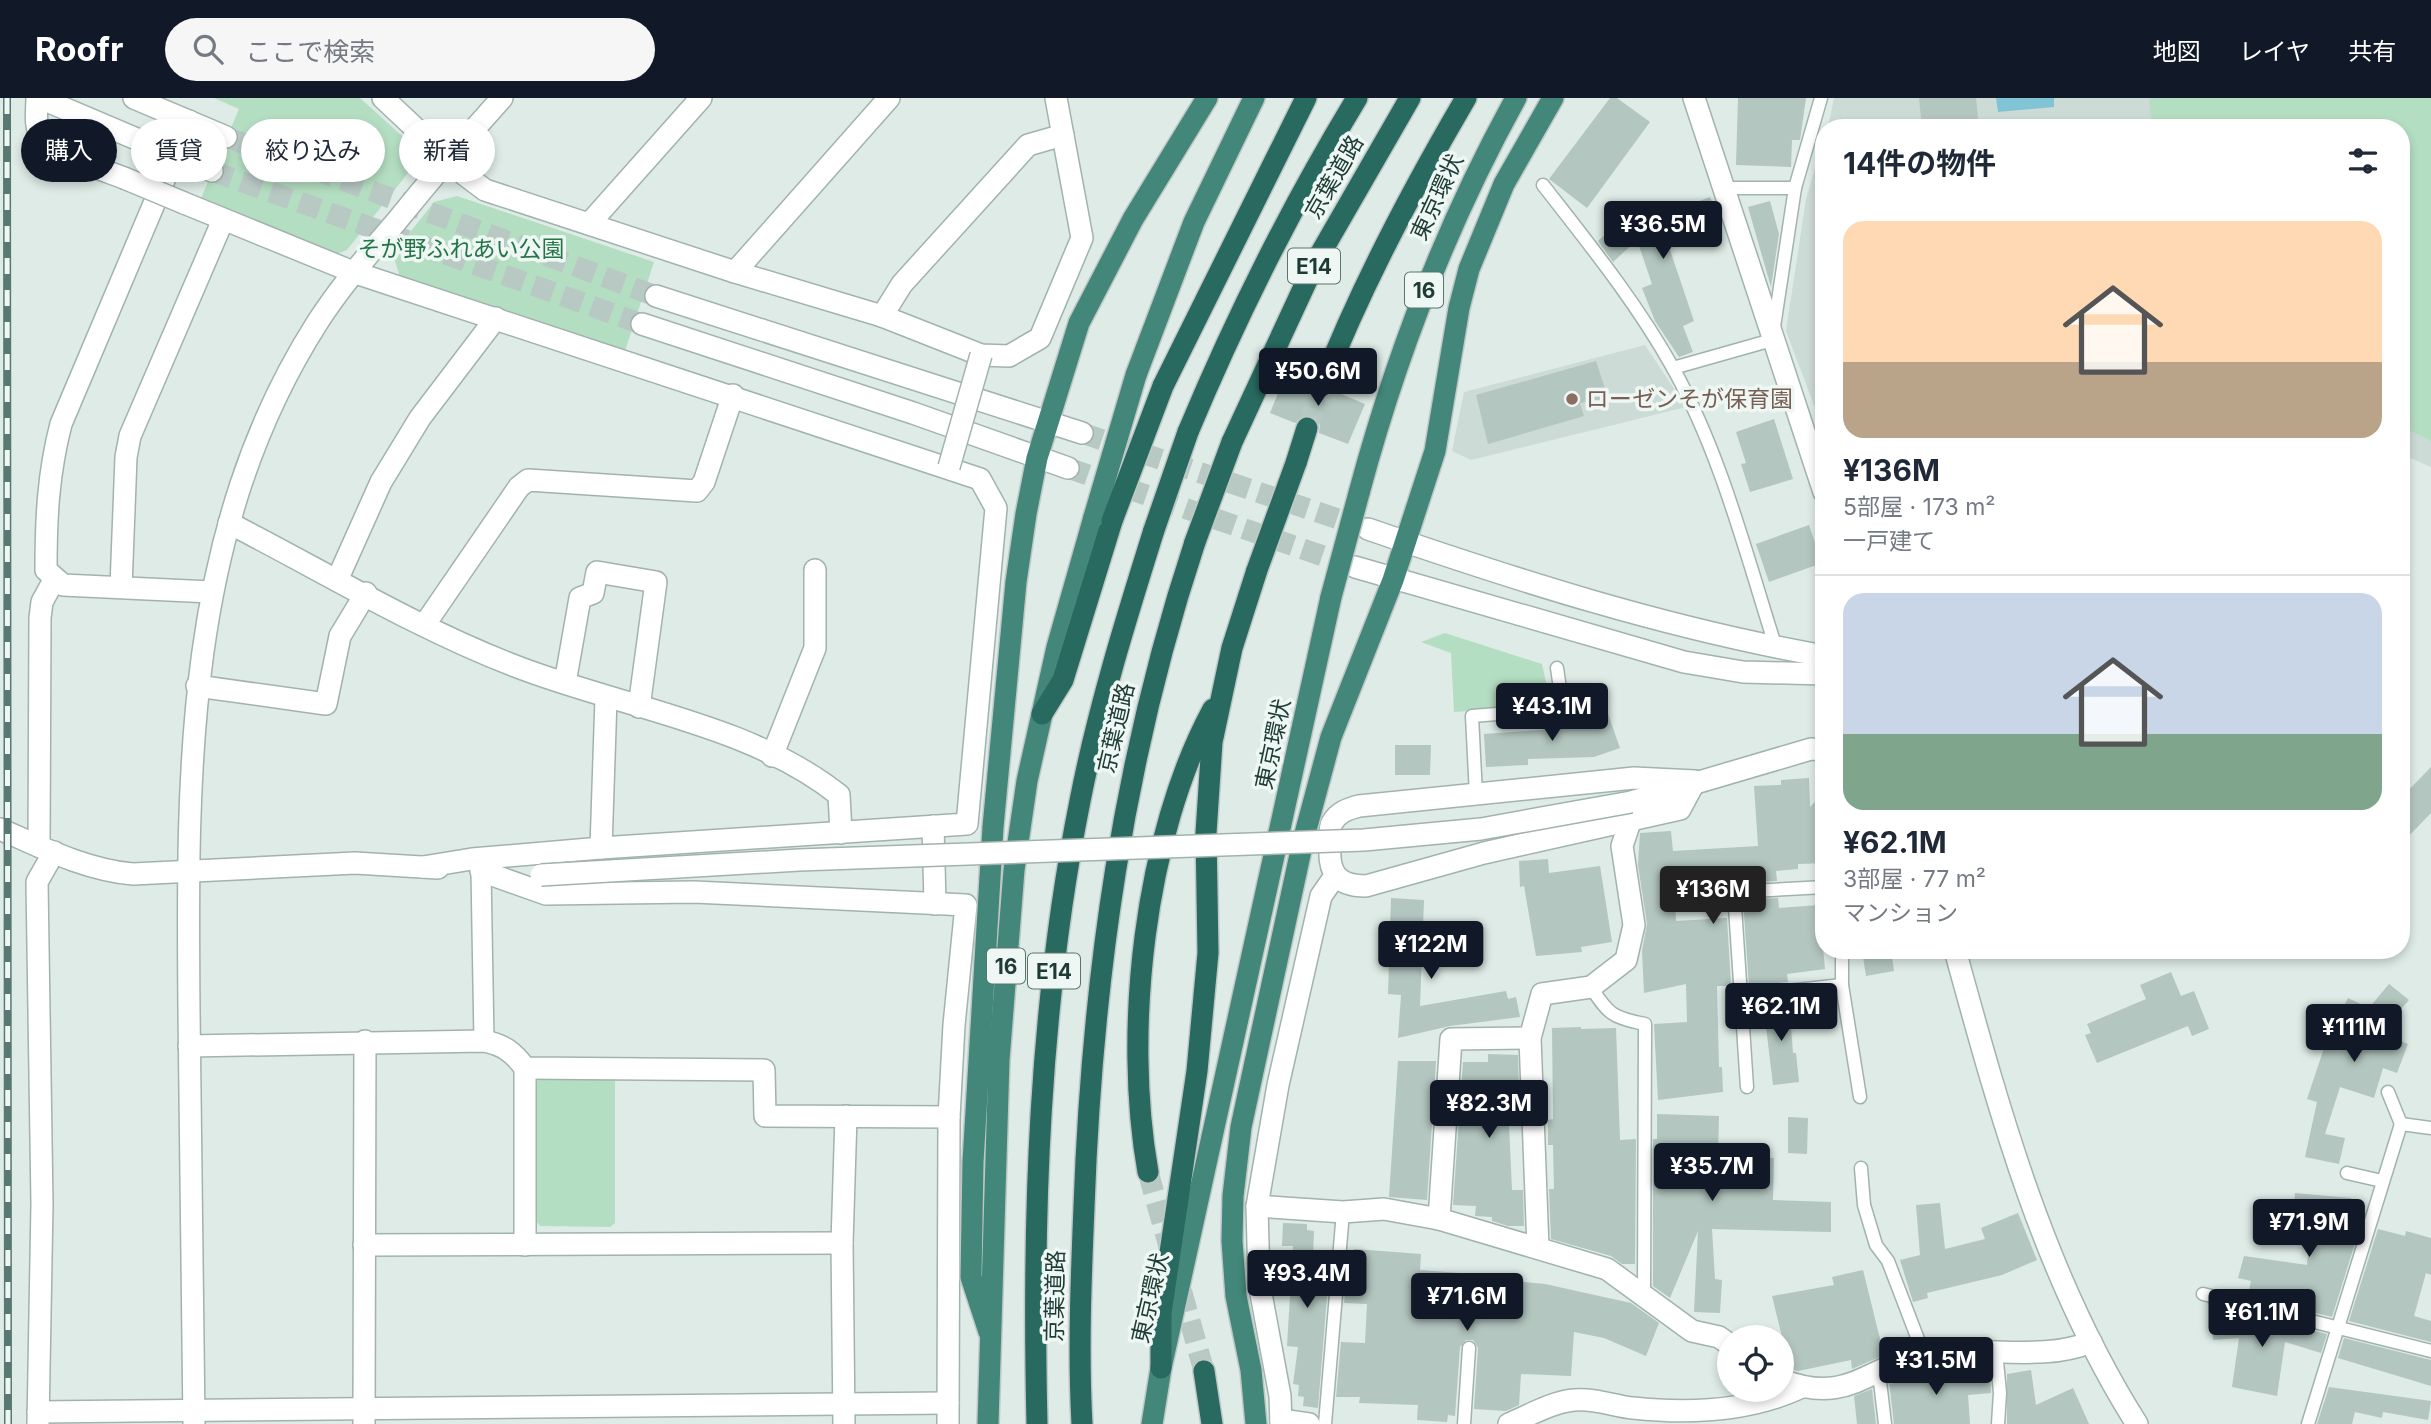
<!DOCTYPE html>
<html lang="ja">
<meta charset="utf-8">
<style>
:root{--surface:#fff;--page:#f6f6f7;--text:#1f2937;--muted:#747a83;--line:#e0e1e3;--accent:#111827}
body{margin:0;font-family:Inter,"Noto Sans JP",sans-serif;background:var(--page);color:var(--text);height:100vh;display:flex;flex-direction:column;font-size:26px;white-space:nowrap}
*{box-sizing:border-box;margin:0}
p{font-size:23px;color:var(--muted)}
.icon{flex:none;width:38px;height:38px;fill:none;stroke:currentColor;stroke-width:2;stroke-linecap:round;stroke-linejoin:round}
.map{position:relative;flex:1;overflow:hidden}
.sheet{position:absolute;left:1815px;top:21px;width:595px;height:840px;display:flex;flex-direction:column;background:var(--surface);border-radius:28px;box-shadow:0 4px 10px #0003}
.sheet>*{flex:none}
.top-card{position:absolute;left:21px;top:21px;width:665px;height:63px;display:flex;gap:14px}
.tools{position:absolute;left:1717px;top:1227px;display:grid;gap:14px}
.tools a{display:grid;place-items:center;width:77px;height:77px;border-radius:50%;background:var(--surface);box-shadow:0 4px 10px #0003;font-size:35px}
.price{position:absolute;translate:-50% -60px;padding:0 16px;border-radius:7px;background:var(--accent);color:#fff;font-size:23px;line-height:46px;filter:drop-shadow(0 2px 4px #0008)}
.price::after{content:'';position:absolute;left:50%;top:42px;width:21px;height:16px;margin-left:-10px;background:inherit;clip-path:polygon(0 0,100% 0,50% 100%)}
.price.on{background:#222;color:#fff}
ul{padding:0;list-style:none}
li{display:grid;align-content:center;gap:14px;height:371px;padding:0 28px}
li+li{border-top:2px solid var(--line)}
li span{display:grid;place-items:center;height:217px;border-radius:21px;color:#555}
li>.icon{margin-inline-start:auto}
span .icon{width:126px;height:126px;fill:#fffc;stroke-width:1}
li b{font-size:30px}
h2{display:flex;justify-content:space-between;align-items:center;height:84px;padding:0 28px;font-size:30px}
.pill{padding:0 24px;border-radius:32px;background:var(--surface);box-shadow:0 4px 10px #0003;font-size:24px;line-height:63px}
.pill.on{background:var(--accent);color:#fff}
header{display:flex;align-items:center;gap:42px;box-sizing:border-box;height:98px;padding:0 35px;background:var(--accent);color:#fff}
header strong{font-size:33px}
nav{display:flex;gap:38px;margin-inline-start:auto;font-size:24px}
.search{width:490px;height:63px;background:var(--page);display:flex;align-items:center;gap:18px;box-sizing:border-box;padding:0 24px;border-radius:38px;color:var(--muted);font-size:26px}
.map>svg:first-child{display:block}
.built{fill:#ccdbd5}
.green{fill:#b4dec1}
.water{fill:#80c4d5}
.building{fill:#b3c6bf}
.lines{fill:none;stroke-linecap:round;stroke-linejoin:round}
.tertiary-tunnel{stroke:#b8c8c3;stroke-width:21;stroke-dasharray:21 10;stroke-linecap:butt}
.motorway-tunnel{stroke:#b8c8c3;stroke-width:21;stroke-dasharray:21 10;stroke-linecap:butt}
.service-casing{stroke:#a1b3ad;stroke-width:15}
.pedestrian-casing{stroke:#a1b3ad;stroke-width:22}
.minor-casing{stroke:#a1b3ad;stroke-width:24}
.tertiary-casing{stroke:#a1b3ad;stroke-width:24}
.trunk-casing{stroke:#c0c8c6;stroke-width:24}
.motorway-casing{stroke:#c0c8c6;stroke-width:24}
.service{stroke:#fff;stroke-width:12}
.pedestrian{stroke:#fff;stroke-width:19}
.minor{stroke:#fff;stroke-width:21}
.tertiary{stroke:#fff;stroke-width:21}
.trunk{stroke:#43877a;stroke-width:21}
.motorway{stroke:#286a5f;stroke-width:21}
.rail-casing{stroke:#587871;stroke-width:8}
.rail{stroke:#eef7f3;stroke-width:5;stroke-dasharray:16;stroke-linecap:butt}
.minor-bridge-casing{stroke:#a1b3ad;stroke-width:24;stroke-linecap:butt}
.trunk-bridge-casing{stroke:#c0c8c6;stroke-width:24;stroke-linecap:butt}
.motorway-bridge-casing{stroke:#c0c8c6;stroke-width:24;stroke-linecap:butt}
.minor-bridge{stroke:#fff;stroke-width:21}
.trunk-bridge{stroke:#43877a;stroke-width:21}
.motorway-bridge{stroke:#286a5f;stroke-width:21}
.education-dot{fill:#8d6e63;stroke:#eef7f3;stroke-width:2.5}
.labels{text-anchor:middle;dominant-baseline:central;stroke-width:7;stroke-linejoin:round;paint-order:stroke}
.shield{fill:#eef7f3;stroke:#5c746e;stroke-width:2}
.shield-label{font-size:21px;font-weight:bold;fill:#1e3c35}
.street-label{font-size:23px;fill:#1e3c35;stroke:#eef7f3}
.park-label{font-size:23px;fill:#257548;stroke:#eef7f3}
.education-label{font-size:23px;fill:#785e54;stroke:#eef7f3;text-anchor:start}
</style>
<header>
<strong>Roofr</strong>
<div class="search"><svg class="icon" aria-label="search" viewBox="0 0 24 24"><circle cx="10" cy="10" r="6"/><path d="M15 15l6 6"/></svg>ここで検索</div>
<nav><a>地図</a><a>レイヤ</a><a>共有</a></nav>
</header>
<div class="map">
<svg width="2431" height="1326" viewBox="0 0 2431 1326">
<rect width="100%" height="100%" fill="#deebe6"/>
<!-- built -->
<g class="built">
<polygon points="1834,0 2431,0 2431,369 2401,356 2401,30 1828,30"/>
<polygon points="1823,43 1823,331 1786,233 1806,101"/>
<polygon points="1645,247 1686,309 1471,362 1452,353 1464,294"/>
</g>
<!-- green -->
<g class="green">
<polygon points="214,0 360,0 411,46 412,70 347,152 329,159 199,105 239,11"/>
<polygon points="2149,0 2431,0 2431,343 2401,328 2401,30 2152,30"/>
<polygon points="457,98 654,164 624,256 401,183 393,156 434,104"/>
<polygon points="1445,535 1542,566 1551,607 1454,614 1451,555 1421,544"/>
<polygon points="540,980 613,980 615,983 615,1125 610,1129 540,1128 533,1119 534,986"/>
</g>
<!-- water -->
<polygon class="water" points="1996,0 2054,0 2054,9 1998,14"/>
<!-- building -->
<g class="building">
<polygon points="1610,0 1617,0 1650,24 1587,110 1549,81"/>
<polygon points="1738,0 1806,0 1800,42 1792,42 1791,69 1736,67"/>
<polygon points="1919,0 1976,0 1979,30 1922,30"/>
<polygon points="1710,99 1722,128 1669,149 1694,223 1683,228 1693,254 1679,259 1655,223 1642,190 1652,186 1637,142 1613,164 1598,143 1641,103 1663,128 1675,112"/>
<polygon points="1770,103 1779,136 1771,189 1748,109"/>
<polygon points="1596,263 1608,300 1580,305 1584,318 1488,346 1476,297"/>
<polygon points="1287,273 1310,283 1309,290 1316,300 1324,301 1334,293 1365,306 1348,346 1319,335 1320,326 1312,318 1304,317 1295,325 1270,315"/>
<polygon points="1774,321 1793,381 1750,394 1741,366 1746,365 1736,334"/>
<polygon points="1809,427 1822,465 1769,484 1756,446"/>
<polygon points="1607,613 1620,650 1594,659 1528,661 1528,667 1486,669 1484,636 1583,629 1581,622"/>
<polygon points="1395,647 1431,647 1430,677 1395,677"/>
<polygon points="2431,669 2431,715 2401,746 2401,700"/>
<polygon points="1809,680 1810,709 1824,694 1824,765 1798,766 1798,771 1776,773 1777,783 1727,785 1727,779 1674,782 1676,823 1727,820 1731,888 1717,888 1719,969 1722,969 1723,994 1658,1002 1654,926 1687,924 1686,886 1644,895 1642,853 1647,826 1638,767 1640,735 1671,733 1673,753 1758,748 1754,688 1781,687 1781,682"/>
<polygon points="1548,761 1549,775 1600,768 1612,844 1581,849 1582,854 1536,858 1524,788 1520,789 1519,763"/>
<polygon points="1391,800 1424,802 1420,908 1506,893 1508,901 1516,899 1520,919 1450,928 1398,940 1401,897 1388,896"/>
<polygon points="1778,800 1779,810 1819,807 1825,871 1787,876 1788,884 1749,888 1743,802"/>
<polygon points="1862,852 1891,852 1894,873 1866,878"/>
<polygon points="2171,874 2181,898 2194,893 2209,931 2192,938 2188,928 2097,965 2085,937 2091,935 2087,926 2146,901 2140,887"/>
<polygon points="2389,886 2409,902 2392,922 2402,929 2393,940 2408,946 2397,975 2383,970 2374,1000 2340,989 2325,1036 2345,1040 2339,1066 2305,1059 2317,1004 2307,1001 2327,941 2348,900 2369,910"/>
<polygon points="1789,902 1793,955 1796,955 1799,984 1773,987 1763,904"/>
<polygon points="1581,929 1581,931 1616,930 1620,1042 1636,1041 1635,1166 1622,1166 1611,1158 1551,1141 1549,1091 1554,1091 1553,1047 1548,1047 1548,1022 1553,1021 1552,930"/>
<polygon points="1488,956 1518,957 1520,1027 1509,1027 1512,1092 1523,1092 1524,1128 1508,1128 1492,1123 1492,1119 1475,1118 1476,1108 1453,1107 1463,964 1488,964"/>
<polygon points="1398,963 1436,963 1427,1102 1389,1099"/>
<polygon points="1657,1016 1719,1018 1718,1058 1774,1060 1773,1102 1831,1104 1831,1134 1712,1131 1715,1181 1722,1182 1720,1215 1694,1214 1698,1133 1670,1200 1653,1188 1653,1041 1657,1041"/>
<polygon points="1788,1019 1808,1020 1807,1056 1788,1055"/>
<polygon points="2295,1095 2351,1100 2349,1123 2361,1126 2332,1219 2248,1198 2251,1183 2238,1180 2244,1158 2307,1167 2311,1120 2293,1118"/>
<polygon points="1940,1105 1945,1151 1985,1141 1981,1130 2018,1115 2037,1162 2002,1177 1927,1195 1928,1200 1913,1204 1900,1162 1920,1157 1916,1107"/>
<polygon points="1283,1125 1307,1126 1307,1132 1314,1133 1313,1160 1330,1161 1318,1310 1303,1308 1304,1299 1298,1298 1299,1287 1293,1286 1298,1249 1287,1248 1293,1148 1282,1148"/>
<polygon points="2378,1131 2405,1138 2406,1133 2431,1140 2431,1177 2426,1175 2414,1218 2431,1223 2431,1244 2349,1223"/>
<polygon points="1354,1151 1421,1156 1420,1172 1513,1179 1512,1183 1545,1186 1631,1205 1659,1225 1646,1258 1604,1240 1574,1234 1571,1278 1521,1276 1519,1307 1506,1313 1474,1311 1478,1250 1473,1242 1466,1242 1460,1249 1455,1318 1448,1317 1447,1324 1417,1322 1418,1307 1359,1305 1360,1299 1336,1299 1341,1244 1365,1245 1367,1206 1344,1205 1348,1162 1353,1163"/>
<polygon points="1863,1172 1884,1257 1852,1271 1851,1262 1798,1273 1782,1269 1782,1239 1772,1198 1834,1187 1832,1179"/>
<polygon points="2246,1216 2327,1236 2321,1255 2285,1244 2277,1298 2232,1289 2239,1240 2213,1242 2212,1219"/>
<polygon points="2344,1240 2431,1262 2431,1288 2338,1260"/>
<polygon points="1970,1271 1971,1281 1990,1278 1991,1295 1968,1297 1970,1326 1894,1326 1889,1283 1891,1286 1922,1273"/>
<polygon points="2031,1272 2036,1307 2073,1290 2089,1326 2007,1326 2007,1276"/>
<polygon points="2329,1289 2431,1303 2428,1322 2383,1314 2382,1320 2355,1314 2352,1326 2317,1326"/>
<polygon points="1872,1291 1876,1326 1857,1326 1854,1298"/>
</g>
<g class="lines">
<!-- tertiary-tunnel -->
<g class="tertiary-tunnel">
<polyline points="226,39 656,198"/>
<polyline points="212,73 642,226"/>
<polyline points="1082,335 1368,431"/>
<polyline points="1068,370 1355,469"/>
</g>
<!-- motorway-tunnel -->
<g class="motorway-tunnel">
<polyline points="1307,330 1322,288"/>
<polyline points="1148,1074 1204,1273"/>
</g>
<defs>
<g id="service">
<path d="M1543,87c46,59 93,117 130,183 48,86 73,186 103,280"/>
<polyline points="1722,90 1795,90"/>
<polyline points="1673,270 1772,242 1795,90 1821,0"/>
<polyline points="1476,697 1472,618 1563,611 1557,570"/>
<polyline points="1842,852 1842,887 1860,999"/>
<path d="M1591,889c17,27 22,31 54,37l-1,270"/>
<polyline points="1741,898 1842,887"/>
<polyline points="1747,989 1734,794 1824,789"/>
<polyline points="2388,994 2401,1026 2431,1030"/>
<polyline points="1861,1070 1864,1107 1876,1147 1888,1163 1924,1257"/>
<polyline points="2347,1075 2382,1083"/>
<polyline points="2203,1196 2431,1253"/>
<polyline points="1996,1253 2000,1295 1998,1326"/>
<polyline points="1879,1275 1885,1326"/>
<polyline points="1325,1326 1343,1114"/>
<polyline points="1464,1326 1469,1250"/>
<polyline points="2308,1326 2401,1026"/>
</g>
<polyline id="pedestrian" points="481,773 484,943"/>
<g id="minor">
<path d="M37,0c0,12 -3,28 4,38 10,18 63,34 83,42"/>
<polyline points="383,0 465,77 485,92 735,174 889,0"/>
<polyline points="184,105 353,174 980,381 996,410 967,726 601,750 472,761 423,769"/>
<polyline points="589,126 701,0"/>
<polyline points="735,174 882,218 981,257 1009,258 1040,240 1082,140 1056,0"/>
<polyline points="882,218 902,186 1028,47 1063,37"/>
<path d="M229,425c94,48 187,105 286,143 105,41 235,58 324,129l2,38"/>
<polyline points="338,480 381,384 420,320 496,220"/>
<polyline points="121,489 126,359 130,338 223,122"/>
<polyline points="425,526 519,389 528,382 697,393 704,384 733,297"/>
<polyline points="565,585 580,500 593,495 597,474 656,484 639,609"/>
<polyline points="197,588 326,606 340,538 366,495"/>
<polyline points="772,658 815,550 815,472"/>
<path d="M1634,680l61,3 -15,28 -196,44 -118,33c-29,0 -38,-13 -36,-41 0,-7 -1,-17 2,-22 6,-11 16,-14 27,-17z"/>
<polyline points="1631,704 1811,651 1824,652"/>
<polyline points="933,728 935,806"/>
<path d="M0,731c43,19 86,41 133,45l222,-11 83,5"/>
<polyline points="39,748 40,520 42,504 54,482"/>
<polyline points="601,750 606,600"/>
<polyline points="481,773 546,796 694,794 966,807 954,927 949,1019"/>
<path d="M189,948l295,-5c20,4 29,11 41,27l239,2 1,46 184,1 -1,307"/>
<polyline points="1257,1108 1343,1114 1384,1111 1439,1121 1607,1171 1692,1233 1719,1239 1729,1246"/>
<polyline points="1439,1121 1451,941 1530,940"/>
<polyline points="364,1147 842,1145"/>
<polyline points="525,1147 525,970"/>
<polyline points="1538,1150 1530,940 1542,896 1591,889 1626,862 1634,827 1622,748 1630,724"/>
<path d="M1782,1282c67,26 85,-14 143,-25 55,-11 114,8 166,-13"/>
<polyline points="38,1314 948,1305"/>
<polyline points="1281,1322 1309,1326"/>
<polyline points="38,1326 42,1106 37,784 54,754"/>
<polyline points="364,1326 365,943"/>
<polyline points="844,1326 842,1145 846,1018"/>
<polyline points="1281,1326 1280,1298 1259,1185 1257,1108 1278,987 1321,798 1335,778"/>
<path d="M1509,1326c21,-9 43,-22 65,-24 20,-2 40,6 59,8 56,6 118,3 169,-21"/>
</g>
<g id="tertiary">
<polyline points="40,0 212,73"/>
<polyline points="134,0 226,39"/>
<polyline points="1694,0 1824,394"/>
<path d="M189,23l-128,303c-13,50 -15,95 -15,146l17,15 148,7"/>
<polyline points="656,198 1082,335"/>
<polyline points="642,226 913,315 1068,370"/>
<path d="M1368,431c148,51 301,100 456,127"/>
<polyline points="1355,469 1684,564 1743,574 1824,576"/>
<path d="M1955,852c45,164 90,329 182,474"/>
<path d="M194,1326c-1,-138 -4,-275 -5,-413 -2,-238 -5,-479 128,-688 23,-36 51,-68 79,-101 34,-42 69,-83 106,-124"/>
</g>
<g id="trunk">
<polyline points="1136,277 1194,124 1254,0"/>
<path d="M1359,395c37,-138 88,-270 157,-395"/>
<polyline points="989,1234 971,1179 973,1064 993,729 1016,484 1026,416 1037,360 1079,225 1133,121 1207,0"/>
<polyline points="988,1326 999,962 1014,772 1027,683 1057,549 1094,419"/>
<polyline points="1152,1326 1161,1270 1331,499"/>
<polyline points="1256,1326 1251,1272 1236,1198 1232,1143 1233,1098 1241,1029 1303,743 1331,639 1393,482 1435,353 1459,210 1469,171 1504,86 1553,0"/>
</g>
<g id="motorway">
<polyline points="1163,288 1306,0"/>
<path d="M1322,288c39,-100 90,-196 144,-288"/>
<path d="M1188,334c48,-115 104,-227 169,-334"/>
<polyline points="1232,344 1315,165 1410,0"/>
<polyline points="1296,365 1307,330"/>
<polyline points="1042,616 1063,582 1112,423"/>
<path d="M1148,1074c-25,-141 -4,-336 65,-463"/>
<polyline points="1161,1270 1161,1215 1197,973 1208,855 1206,735 1212,644 1232,550 1257,472"/>
<polyline points="1204,1273 1212,1326"/>
<path d="M1037,1326c-5,-208 2,-419 43,-623 18,-92 46,-182 74,-271"/>
<path d="M1082,1326c-4,-72 -1,-145 2,-217 8,-227 39,-448 111,-665"/>
</g>
</defs>
<!-- service casing -->
<use href="#service" class="service-casing"/>
<!-- pedestrian casing -->
<use href="#pedestrian" class="pedestrian-casing"/>
<!-- minor casing -->
<use href="#minor" class="minor-casing"/>
<!-- tertiary casing -->
<use href="#tertiary" class="tertiary-casing"/>
<!-- trunk casing -->
<use href="#trunk" class="trunk-casing"/>
<!-- motorway casing -->
<use href="#motorway" class="motorway-casing"/>
<!-- service -->
<use href="#service" class="service"/>
<!-- pedestrian -->
<use href="#pedestrian" class="pedestrian"/>
<!-- minor -->
<use href="#minor" class="minor"/>
<!-- tertiary -->
<use href="#tertiary" class="tertiary"/>
<!-- trunk -->
<use href="#trunk" class="trunk"/>
<!-- motorway -->
<use href="#motorway" class="motorway"/>
<defs>
<polyline id="rail" points="7,0 8,1326"/>
</defs>
<!-- rail casing -->
<use href="#rail" class="rail-casing"/>
<!-- rail -->
<use href="#rail" class="rail"/>
<defs>
<g id="minor-bridge">
<polyline points="124,80 184,105"/>
<polyline points="949,369 981,257"/>
<polyline points="541,777 799,762 1364,742 1481,731 1631,704"/>
</g>
<g id="trunk-bridge">
<polyline points="1094,419 1136,277"/>
<polyline points="1331,499 1359,395"/>
</g>
<g id="motorway-bridge">
<polyline points="1112,423 1163,288"/>
<polyline points="1154,432 1188,334"/>
<polyline points="1195,444 1232,344"/>
<polyline points="1257,472 1296,365"/>
</g>
</defs>
<!-- minor-bridge casing -->
<use href="#minor-bridge" class="minor-bridge-casing"/>
<!-- trunk-bridge casing -->
<use href="#trunk-bridge" class="trunk-bridge-casing"/>
<!-- motorway-bridge casing -->
<use href="#motorway-bridge" class="motorway-bridge-casing"/>
<!-- minor-bridge -->
<use href="#minor-bridge" class="minor-bridge"/>
<!-- trunk-bridge -->
<use href="#trunk-bridge" class="trunk-bridge"/>
<!-- motorway-bridge -->
<use href="#motorway-bridge" class="motorway-bridge"/>
</g>
<!-- markers -->
<circle class="education-dot" cx="1572" cy="301" r="7"/>
<g class="labels">
<!-- shield labels -->
<g class="shield">
<rect x="1288" y="150.5" width="52" height="35" rx="5"/>
<rect x="1405" y="174.5" width="38" height="35" rx="5"/>
<rect x="987" y="850.5" width="38" height="35" rx="5"/>
<rect x="1028" y="855.5" width="52" height="35" rx="5"/>
</g>
<g class="shield-label">
<text x="1314" y="168">E14</text>
<text x="1424" y="192">16</text>
<text x="1006" y="868">16</text>
<text x="1054" y="873">E14</text>
</g>
<!-- street labels -->
<g class="street-label">
<text transform="translate(1334 79) rotate(-60)">京葉道路</text>
<text transform="translate(1437 99) rotate(-65)">東京環状</text>
<text transform="translate(1116 630) rotate(-77)">京葉道路</text>
<text transform="translate(1273 646) rotate(-78)">東京環状</text>
<text transform="translate(1055 1198) rotate(-89)">京葉道路</text>
<text transform="translate(1150 1200) rotate(-77)">東京環状</text>
</g>
<!-- park labels -->
<g class="park-label">
<text x="461" y="151">そが野ふれあい公園</text>
</g>
<!-- education labels -->
<g class="education-label">
<text x="1586" y="301">ローゼンそが保育園</text>
</g>
</g>
</svg>
<div class="tools">
<a><svg class="icon" aria-label="locate" viewBox="0 0 24 24"><circle cx="12" cy="12" r="6"/><path d="M12 2v4M12 18v4M2 12h4M18 12h4"/></svg></a>
</div>
<b class="price" style="left:1663px;top:163px">¥36.5M</b>
<b class="price" style="left:1318px;top:310px">¥50.6M</b>
<b class="price" style="left:1552px;top:645px">¥43.1M</b>
<b class="price on" style="left:1713px;top:828px">¥136M</b>
<b class="price" style="left:1431px;top:883px">¥122M</b>
<b class="price" style="left:1781px;top:945px">¥62.1M</b>
<b class="price" style="left:2354px;top:966px">¥111M</b>
<b class="price" style="left:1489px;top:1042px">¥82.3M</b>
<b class="price" style="left:1712px;top:1105px">¥35.7M</b>
<b class="price" style="left:2309px;top:1161px">¥71.9M</b>
<b class="price" style="left:1307px;top:1212px">¥93.4M</b>
<b class="price" style="left:1467px;top:1235px">¥71.6M</b>
<b class="price" style="left:2262px;top:1251px">¥61.1M</b>
<b class="price" style="left:1936px;top:1299px">¥31.5M</b>
<div class="top-card">
<a class="pill on">購入</a>
<a class="pill">賃貸</a>
<a class="pill">絞り込み</a>
<a class="pill">新着</a>
</div>
<section class="sheet">
<h2>14件の物件<svg class="icon" aria-label="filters" viewBox="0 0 24 24"><path d="M4 7h16M4 17h16"/><circle cx="9" cy="7" r="2"/><circle cx="15" cy="17" r="2"/></svg></h2>
<ul>
<li><span style="background:linear-gradient(#ffd9b3 65%,#b9a48a 0)"><svg class="icon" aria-label="home" viewBox="0 0 24 24"><path d="M3 11l9-7 9 7M6 9v11h12V9"/></svg></span><div><b>¥136M</b><p>5部屋 · 173 m²</p><p>一戸建て</p></div></li>
<li><span style="background:linear-gradient(#c9d6e8 65%,#7fa58c 0)"><svg class="icon" aria-label="home" viewBox="0 0 24 24"><path d="M3 11l9-7 9 7M6 9v11h12V9"/></svg></span><div><b>¥62.1M</b><p>3部屋 · 77 m²</p><p>マンション</p></div></li>
</ul>
</section>
</div>
